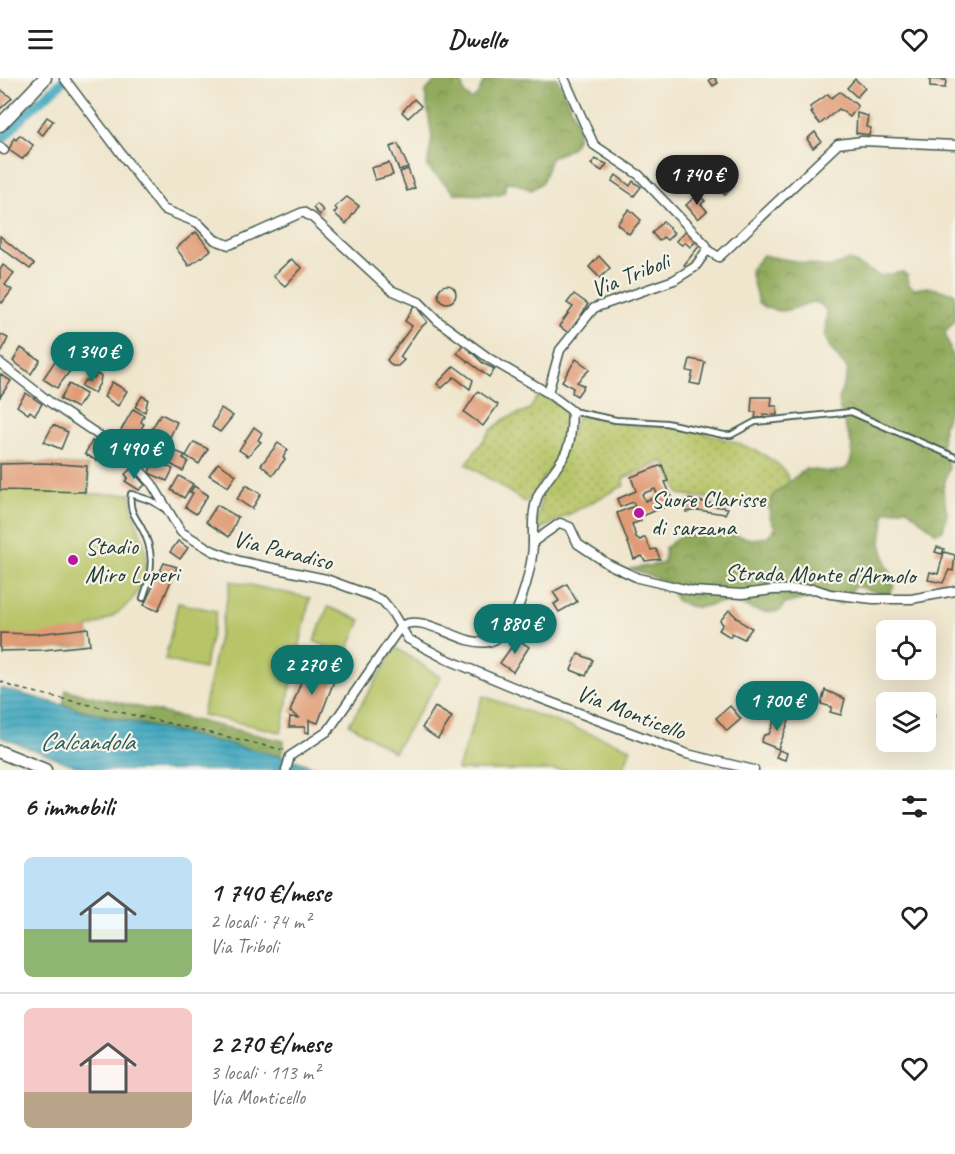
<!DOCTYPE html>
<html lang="it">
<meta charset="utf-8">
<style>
:root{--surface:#fff;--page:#f6f6f6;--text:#222;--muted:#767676;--line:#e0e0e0;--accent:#0f766e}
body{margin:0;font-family:Caveat,sans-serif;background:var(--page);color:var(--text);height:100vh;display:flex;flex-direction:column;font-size:22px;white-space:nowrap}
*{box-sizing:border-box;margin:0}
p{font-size:20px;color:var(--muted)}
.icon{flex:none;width:33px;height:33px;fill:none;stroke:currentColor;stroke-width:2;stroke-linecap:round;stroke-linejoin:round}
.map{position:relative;height:692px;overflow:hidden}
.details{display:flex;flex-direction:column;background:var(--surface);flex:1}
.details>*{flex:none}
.tools{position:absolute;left:876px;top:542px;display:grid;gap:12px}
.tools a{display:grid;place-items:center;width:60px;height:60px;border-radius:9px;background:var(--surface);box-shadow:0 6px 24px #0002;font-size:30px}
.price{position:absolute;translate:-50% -51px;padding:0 14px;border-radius:21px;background:var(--accent);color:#fff;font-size:20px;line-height:39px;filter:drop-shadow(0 2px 3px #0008)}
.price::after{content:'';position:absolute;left:50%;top:36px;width:18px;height:14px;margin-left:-9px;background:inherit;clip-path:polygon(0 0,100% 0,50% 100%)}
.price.selected{background:#222;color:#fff}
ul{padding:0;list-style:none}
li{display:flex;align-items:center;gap:18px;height:150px;padding:0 24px}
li+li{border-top:2px solid var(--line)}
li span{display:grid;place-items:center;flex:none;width:168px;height:120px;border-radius:9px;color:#555}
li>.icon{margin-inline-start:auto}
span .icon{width:72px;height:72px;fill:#fffc;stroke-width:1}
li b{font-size:26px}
h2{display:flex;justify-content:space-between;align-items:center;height:72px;padding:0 24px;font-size:26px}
header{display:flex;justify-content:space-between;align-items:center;height:78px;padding:0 24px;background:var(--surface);font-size:27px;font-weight:700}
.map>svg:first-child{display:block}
.grass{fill:url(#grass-dots);stroke:#6b814e;stroke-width:1.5}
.forest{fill:url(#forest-crowns);stroke:#587448;stroke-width:1.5}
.pitch{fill:#b7c568;stroke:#6b814e;stroke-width:1.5}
.water{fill:url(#water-rules);stroke:#30727a;stroke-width:1.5}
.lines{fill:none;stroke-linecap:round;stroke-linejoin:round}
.canal{stroke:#40a8c0;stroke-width:10}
.building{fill:#e09b76;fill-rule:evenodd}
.lane-casing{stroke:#3e564b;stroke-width:8}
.street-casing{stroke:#3e564b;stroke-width:11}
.secondary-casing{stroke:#3e564b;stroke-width:15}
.path{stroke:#3e564b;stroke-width:1.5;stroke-dasharray:4.5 4.5;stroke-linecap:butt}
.lane{stroke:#fff;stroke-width:4.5}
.street{stroke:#fff;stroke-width:8}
.secondary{stroke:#fff;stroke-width:12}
.poi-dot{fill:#b5179e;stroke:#f7f3e8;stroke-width:2}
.labels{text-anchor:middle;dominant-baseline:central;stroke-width:4.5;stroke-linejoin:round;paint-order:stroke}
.street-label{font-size:24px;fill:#1f3d34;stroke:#f7f3e8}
.poi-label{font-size:24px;fill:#1f3d34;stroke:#f7f3e8;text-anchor:start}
.water-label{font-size:26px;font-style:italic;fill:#295d5e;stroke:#f7f3e8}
</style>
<header><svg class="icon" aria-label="menu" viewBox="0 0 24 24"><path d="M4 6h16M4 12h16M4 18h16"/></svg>Dwello<svg class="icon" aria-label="heart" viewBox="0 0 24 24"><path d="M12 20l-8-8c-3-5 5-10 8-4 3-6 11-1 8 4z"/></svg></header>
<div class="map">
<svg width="955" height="692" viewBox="0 0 955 692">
<defs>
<pattern id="grass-dots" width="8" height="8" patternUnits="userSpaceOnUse" patternTransform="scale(1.5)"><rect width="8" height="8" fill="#b7c568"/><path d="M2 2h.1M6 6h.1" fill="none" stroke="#94a156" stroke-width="1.8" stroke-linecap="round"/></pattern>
<pattern id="forest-crowns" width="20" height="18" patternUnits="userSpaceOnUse" patternTransform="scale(1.5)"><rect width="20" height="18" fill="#91aa5c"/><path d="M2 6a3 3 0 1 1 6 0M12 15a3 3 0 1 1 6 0" fill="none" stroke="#768c4d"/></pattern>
<pattern id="water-rules" width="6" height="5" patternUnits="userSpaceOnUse" patternTransform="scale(1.5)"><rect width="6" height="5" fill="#40a8c0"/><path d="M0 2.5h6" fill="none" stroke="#358a9d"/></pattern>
</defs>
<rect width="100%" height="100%" fill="#f7f3e8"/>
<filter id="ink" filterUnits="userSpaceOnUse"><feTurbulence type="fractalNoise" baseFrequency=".0167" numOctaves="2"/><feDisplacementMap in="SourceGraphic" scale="12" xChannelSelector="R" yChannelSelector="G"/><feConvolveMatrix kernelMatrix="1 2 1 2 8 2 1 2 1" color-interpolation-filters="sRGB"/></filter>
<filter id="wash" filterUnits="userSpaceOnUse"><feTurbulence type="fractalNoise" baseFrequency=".008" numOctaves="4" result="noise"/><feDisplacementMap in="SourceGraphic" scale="24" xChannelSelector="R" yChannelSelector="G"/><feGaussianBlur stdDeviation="1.35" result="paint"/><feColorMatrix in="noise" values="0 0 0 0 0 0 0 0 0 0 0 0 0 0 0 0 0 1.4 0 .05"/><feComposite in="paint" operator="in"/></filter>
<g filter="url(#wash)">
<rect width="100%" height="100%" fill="#efe6cd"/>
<!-- grass -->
<g class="grass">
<path d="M539,316l28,15c5,38 -19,61 -38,91l-4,2 -59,-38 25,-34 14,-11 25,-10z"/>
<path d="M578,338c20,1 40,7 59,10 11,1 22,-1 32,0 29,4 117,24 120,57l-16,12 -3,13 -91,-14 -15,-33 -41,17 2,7 -90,47 7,-38z"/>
</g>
<!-- forest -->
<g class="forest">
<path d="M438,0h23l3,15 8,7 6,-6 7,-16h72c7,20 36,56 11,72 -5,4 -12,4 -17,8l-9,25 -11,7 -18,-8 -8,1v8l-5,4 -44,-1 -29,-27 5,-29 -7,-46z"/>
<path d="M763,177l67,13 19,-8 31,16 22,-4 6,4v8l6,5 13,-2 28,6v27l-10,12 9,30 1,30 -12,37 -1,16 7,22 -6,22 4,25 -4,16 -7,3 -30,-25 -21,4 -4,31 6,23 7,13v8l-5,6 -7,1 -27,-8 -14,18 -28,-7 -29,7 -3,6c-19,8 -32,-5 -50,-7 -25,-3 -27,13 -55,-3l-9,-18 -37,-13 34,-6 1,-15 15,-12 44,-3 28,6 15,-2 8,-9 -6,-13 4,-20 32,-26 27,3 14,-3c17,-21 -7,-45 -7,-67 -1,-8 8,-22 9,-32 -7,-10 -21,-22 -23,-35 -1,-10 7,-24 -5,-31 -16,-9 -29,20 -62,-1l-8,-33z"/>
<polygon points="66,612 284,663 281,679 63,627"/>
</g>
<!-- pitch -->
<g class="pitch">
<path d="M0,385h45l43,3v28h43c0,21 9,34 14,54 8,42 -22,67 -57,80l2,17 -47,5 -43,1z"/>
<polygon points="231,503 310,520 281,654 202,637"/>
<polygon points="178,525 217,533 204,591 165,582"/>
<polygon points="328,529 361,542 346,577 314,563"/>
<polygon points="396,570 441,599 394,674 349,646"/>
<polygon points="483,618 631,670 623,692 457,692"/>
</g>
<!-- water -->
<polygon class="water" points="0,610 99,637 289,680 322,692 86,692 0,659"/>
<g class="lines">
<!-- canal -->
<polyline class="canal" points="0,64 25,36 67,0"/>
</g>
<g id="blocks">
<!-- building -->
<g class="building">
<polygon points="712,0 715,0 718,5 713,8 709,2"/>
<polygon points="855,1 865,10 857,19 847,10"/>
<polygon points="930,1 946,2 945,10 930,9"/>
<polygon points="0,11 12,20 0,31"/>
<polygon points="840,14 858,28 850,39 839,31 820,46 811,35 813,34 810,29 828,16 831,20"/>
<polygon points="414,21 421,28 408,40 402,34"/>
<polygon points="857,35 868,38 866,49 871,50 869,57 856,55"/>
<polygon points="47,39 53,43 43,57 37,53"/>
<polygon points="815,54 821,63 813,70 807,61"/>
<polygon points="20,57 33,67 28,76 22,81 9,72 14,60 16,62"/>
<polygon points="398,66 408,89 399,92 390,69"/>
<polygon points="595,81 607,86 602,93 591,86"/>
<polygon points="389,85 393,97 375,102 371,90"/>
<polygon points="408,91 415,110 407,113 400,94"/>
<polygon points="616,97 630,108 633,103 641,109 634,118 612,103"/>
<polygon points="723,101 725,104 728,101 734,108 725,117 717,106"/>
<polygon points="698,116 705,123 701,126 707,133 698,141 686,127"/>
<polygon points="347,119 359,128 346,146 334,135 337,132 335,129"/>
<polygon points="317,126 324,133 320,137 313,130"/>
<polygon points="629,131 641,142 629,156 617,146"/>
<polygon points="663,143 674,155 667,162 663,159 659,163 652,155"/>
<polygon points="686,153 697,162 690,169 685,164 682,167 676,163"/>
<polygon points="196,154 211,172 189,188 176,170"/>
<polygon points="0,158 34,186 30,191 0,169"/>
<polygon points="700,167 702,172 689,191 684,187"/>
<polygon points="599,178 610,190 600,200 589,189"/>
<polygon points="291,181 302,190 285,208 273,198"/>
<polygon points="3,187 14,195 5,207 12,212 2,225 0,223 0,192"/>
<circle cx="447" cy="216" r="9"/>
<polygon points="574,216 588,226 570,256 559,248 573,229 567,225"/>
<polygon points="415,226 427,244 418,252 400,279 404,282 398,288 392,288 387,282 412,248 405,243"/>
<polygon points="0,256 8,260 0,277"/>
<polygon points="463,266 484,286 495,291 489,299 457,275"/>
<polygon points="21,270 40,282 31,296 13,283"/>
<polygon points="576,281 590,291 577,304 584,308 577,318 572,315 573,310 562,303"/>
<polygon points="690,281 705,284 700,307 690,305 693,294 687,293"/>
<polygon points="55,283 70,293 57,310 43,301"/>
<polygon points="454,288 473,302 470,311 454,299 442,310 437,306"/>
<polygon points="0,296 11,303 0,319"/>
<polygon points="97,296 101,298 100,305 94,315 81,308 85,302 87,303 90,298 94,300"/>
<polygon points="112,304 127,313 118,328 104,319"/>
<polygon points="69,306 86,316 77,330 60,321"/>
<polygon points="478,313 498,327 483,348 464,334"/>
<polygon points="26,315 42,326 35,337 30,333 28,336 17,328"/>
<polygon points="142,318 148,321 145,334 135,329"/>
<polygon points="752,319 772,319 771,328 777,328 777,337 763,336 763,340 755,340 756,334 751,334"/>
<polygon points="221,330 233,338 220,354 212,349"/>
<polygon points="133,331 144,337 141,344 144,346 134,363 120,354"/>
<polygon points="161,336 177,344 170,359 152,350"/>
<polygon points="53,347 68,354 61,371 44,364"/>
<polygon points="254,349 262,355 258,362 261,364 248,378 239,372"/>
<polygon points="92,363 103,373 97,383 85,376"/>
<polygon points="194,364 208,371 199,386 186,378"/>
<polygon points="278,365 288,372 283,379 285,381 273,397 261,387"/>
<polygon points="165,369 185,377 183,380 188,383 183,393 159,380"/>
<polygon points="153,382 173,391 167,403 149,395"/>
<polygon points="45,385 87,388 85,414 0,412 0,386"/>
<polygon points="218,385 236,397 228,409 209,397"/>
<path d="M662,387l6,16 -3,1 9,21 -34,14 1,4 -9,3 4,13 4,3 5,-3 6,13 5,-1 4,10 -15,2 -3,-5 -8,3 -17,-46 18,-7 -2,-4 -13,5 -3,-8 19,-8 -5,-14zM655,411l3,7 -13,5 -3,-7z"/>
<polygon points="131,391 145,407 139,412 125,403 128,400 125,396"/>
<polygon points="179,398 193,406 184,420 171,412"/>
<polygon points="246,407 261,416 252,431 237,421"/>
<polygon points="194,408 208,417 196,436 185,429 193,415 190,414"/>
<polygon points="688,421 714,426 715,428 728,430 725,436 697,432 686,434"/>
<polygon points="217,427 238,439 229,459 206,444"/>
<polygon points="178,463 188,470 180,481 170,474"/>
<polygon points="937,469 944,471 942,476 935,474"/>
<polygon points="944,474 955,477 953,493 949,492 943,505 928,502 930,494 938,496"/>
<polygon points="164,485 177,489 158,533 144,527"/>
<polygon points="567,506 577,524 559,534 554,526 559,523 553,514"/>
<polygon points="729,532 744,546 752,550 744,561 732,555 730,559 719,552 723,546 720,543"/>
<polygon points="88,550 90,567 43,572 0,573 0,555 36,556"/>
<polygon points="517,561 529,569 513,594 500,585"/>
<polygon points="578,576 593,582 586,598 571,592"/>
<polygon points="308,585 337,595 318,645 309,642 309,655 305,654 305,649 289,649 290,639 300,640 290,634"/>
<polygon points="825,612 845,621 841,637 830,634 832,629 821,626"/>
<polygon points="746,618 762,623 760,630 743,626"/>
<polygon points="730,628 741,641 727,653 716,640"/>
<polygon points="435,629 452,639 438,661 422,650"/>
<polygon points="926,634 935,636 930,656 926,655"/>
<polygon points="777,636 788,639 789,643 778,671 761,664 764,657 769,656"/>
<polygon points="882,663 903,663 901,670"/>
<polygon points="779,672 787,675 785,682 776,679"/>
</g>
</g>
</g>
<g filter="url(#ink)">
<use href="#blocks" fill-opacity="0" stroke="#3e564b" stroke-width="1.5"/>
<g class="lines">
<defs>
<g id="lane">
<polyline points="572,333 616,342 666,345 724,357 731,357 755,344 851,334 955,379"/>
<path d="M143,520c10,-27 12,-48 -3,-73 -7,-11 -11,-17 -9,-31l21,7 13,8"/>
</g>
<g id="street">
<polyline points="64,0 163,131 198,145 215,162 229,167 303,134 313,140 391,212 419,224 438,243 490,281 548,315"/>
<polyline points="564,0 594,67 639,97 706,167 707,172 719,179 838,66 862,63 955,67"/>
<polyline points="0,69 4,72"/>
<polyline points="0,285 51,325 125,375 152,406 181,454 213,473 239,483 326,501 372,518 383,523 392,534 408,561 444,580 537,619 687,676 754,692"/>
<polyline points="533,464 560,445 570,449 578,466 608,486 638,500 693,513 742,516 773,512 815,511 830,516 873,521 911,521 955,513"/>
<path d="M286,692l4,-14 38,-25 73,-105c23,-14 61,21 87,16 28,-5 45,-75 45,-99 0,-16 -1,-30 4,-45 7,-19 25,-32 31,-51 4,-11 3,-24 4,-36l-24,-18 12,-43 34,-42 80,-28 21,-13 12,-17"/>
</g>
<g id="secondary">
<polyline points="0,47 45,0"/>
<polyline points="0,674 45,692"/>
</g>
</defs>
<!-- lane casing -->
<use href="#lane" class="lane-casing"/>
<!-- street casing -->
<use href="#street" class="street-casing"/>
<!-- secondary casing -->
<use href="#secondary" class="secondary-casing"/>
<!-- path -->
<polyline class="path" points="0,603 12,609 284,672"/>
<!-- lane -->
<use href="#lane" class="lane"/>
<!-- street -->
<use href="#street" class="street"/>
<!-- secondary -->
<use href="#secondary" class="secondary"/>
</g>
</g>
<!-- markers -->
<g class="poi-dot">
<circle cx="639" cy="435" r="6"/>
<circle cx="73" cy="482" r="6"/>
</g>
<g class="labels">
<!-- street labels -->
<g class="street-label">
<text transform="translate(630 197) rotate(-22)">Via Triboli</text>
<text transform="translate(283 472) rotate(14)">Via Paradiso</text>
<text transform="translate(820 496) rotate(1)">Strada Monte d'Armolo</text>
<text transform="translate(631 634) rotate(21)">Via Monticello</text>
</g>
<!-- poi labels -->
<g class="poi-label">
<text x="651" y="421">Suore Clarisse<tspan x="651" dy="28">di sarzana</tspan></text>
<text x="85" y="468">Stadio<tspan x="85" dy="28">Miro Luperi</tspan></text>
</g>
<!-- water labels -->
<g class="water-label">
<text x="87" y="663">Calcandola</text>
</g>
</g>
</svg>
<div class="tools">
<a><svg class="icon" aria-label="locate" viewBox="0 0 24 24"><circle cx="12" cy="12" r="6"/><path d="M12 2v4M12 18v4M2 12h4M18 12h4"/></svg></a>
<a><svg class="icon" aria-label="layers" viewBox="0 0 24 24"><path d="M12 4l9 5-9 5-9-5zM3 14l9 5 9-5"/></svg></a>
</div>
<b class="price selected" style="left:697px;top:128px">1 740 €</b>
<b class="price" style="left:92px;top:305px">1 340 €</b>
<b class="price" style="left:134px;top:402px">1 490 €</b>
<b class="price" style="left:515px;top:577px">1 880 €</b>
<b class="price" style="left:312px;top:618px">2 270 €</b>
<b class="price" style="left:777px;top:654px">1 700 €</b>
</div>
<section class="details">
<h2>6 immobili<svg class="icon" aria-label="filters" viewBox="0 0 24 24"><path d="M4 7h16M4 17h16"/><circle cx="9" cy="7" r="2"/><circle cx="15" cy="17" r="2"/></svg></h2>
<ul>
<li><span style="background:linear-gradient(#bfe0f5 60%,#8fb573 0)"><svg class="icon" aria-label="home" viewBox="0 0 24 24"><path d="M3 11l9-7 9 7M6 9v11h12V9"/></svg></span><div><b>1 740 €/mese</b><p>2 locali · 74 m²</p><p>Via Triboli</p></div><svg class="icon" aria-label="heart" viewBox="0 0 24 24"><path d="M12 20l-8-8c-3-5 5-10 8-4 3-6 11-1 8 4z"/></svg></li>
<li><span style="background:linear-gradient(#f6c9c9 70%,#b9a48a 0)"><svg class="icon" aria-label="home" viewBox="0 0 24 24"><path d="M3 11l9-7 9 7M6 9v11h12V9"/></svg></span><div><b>2 270 €/mese</b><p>3 locali · 113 m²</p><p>Via Monticello</p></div><svg class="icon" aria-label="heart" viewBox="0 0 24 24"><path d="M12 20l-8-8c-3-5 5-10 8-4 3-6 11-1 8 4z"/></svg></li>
</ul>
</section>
